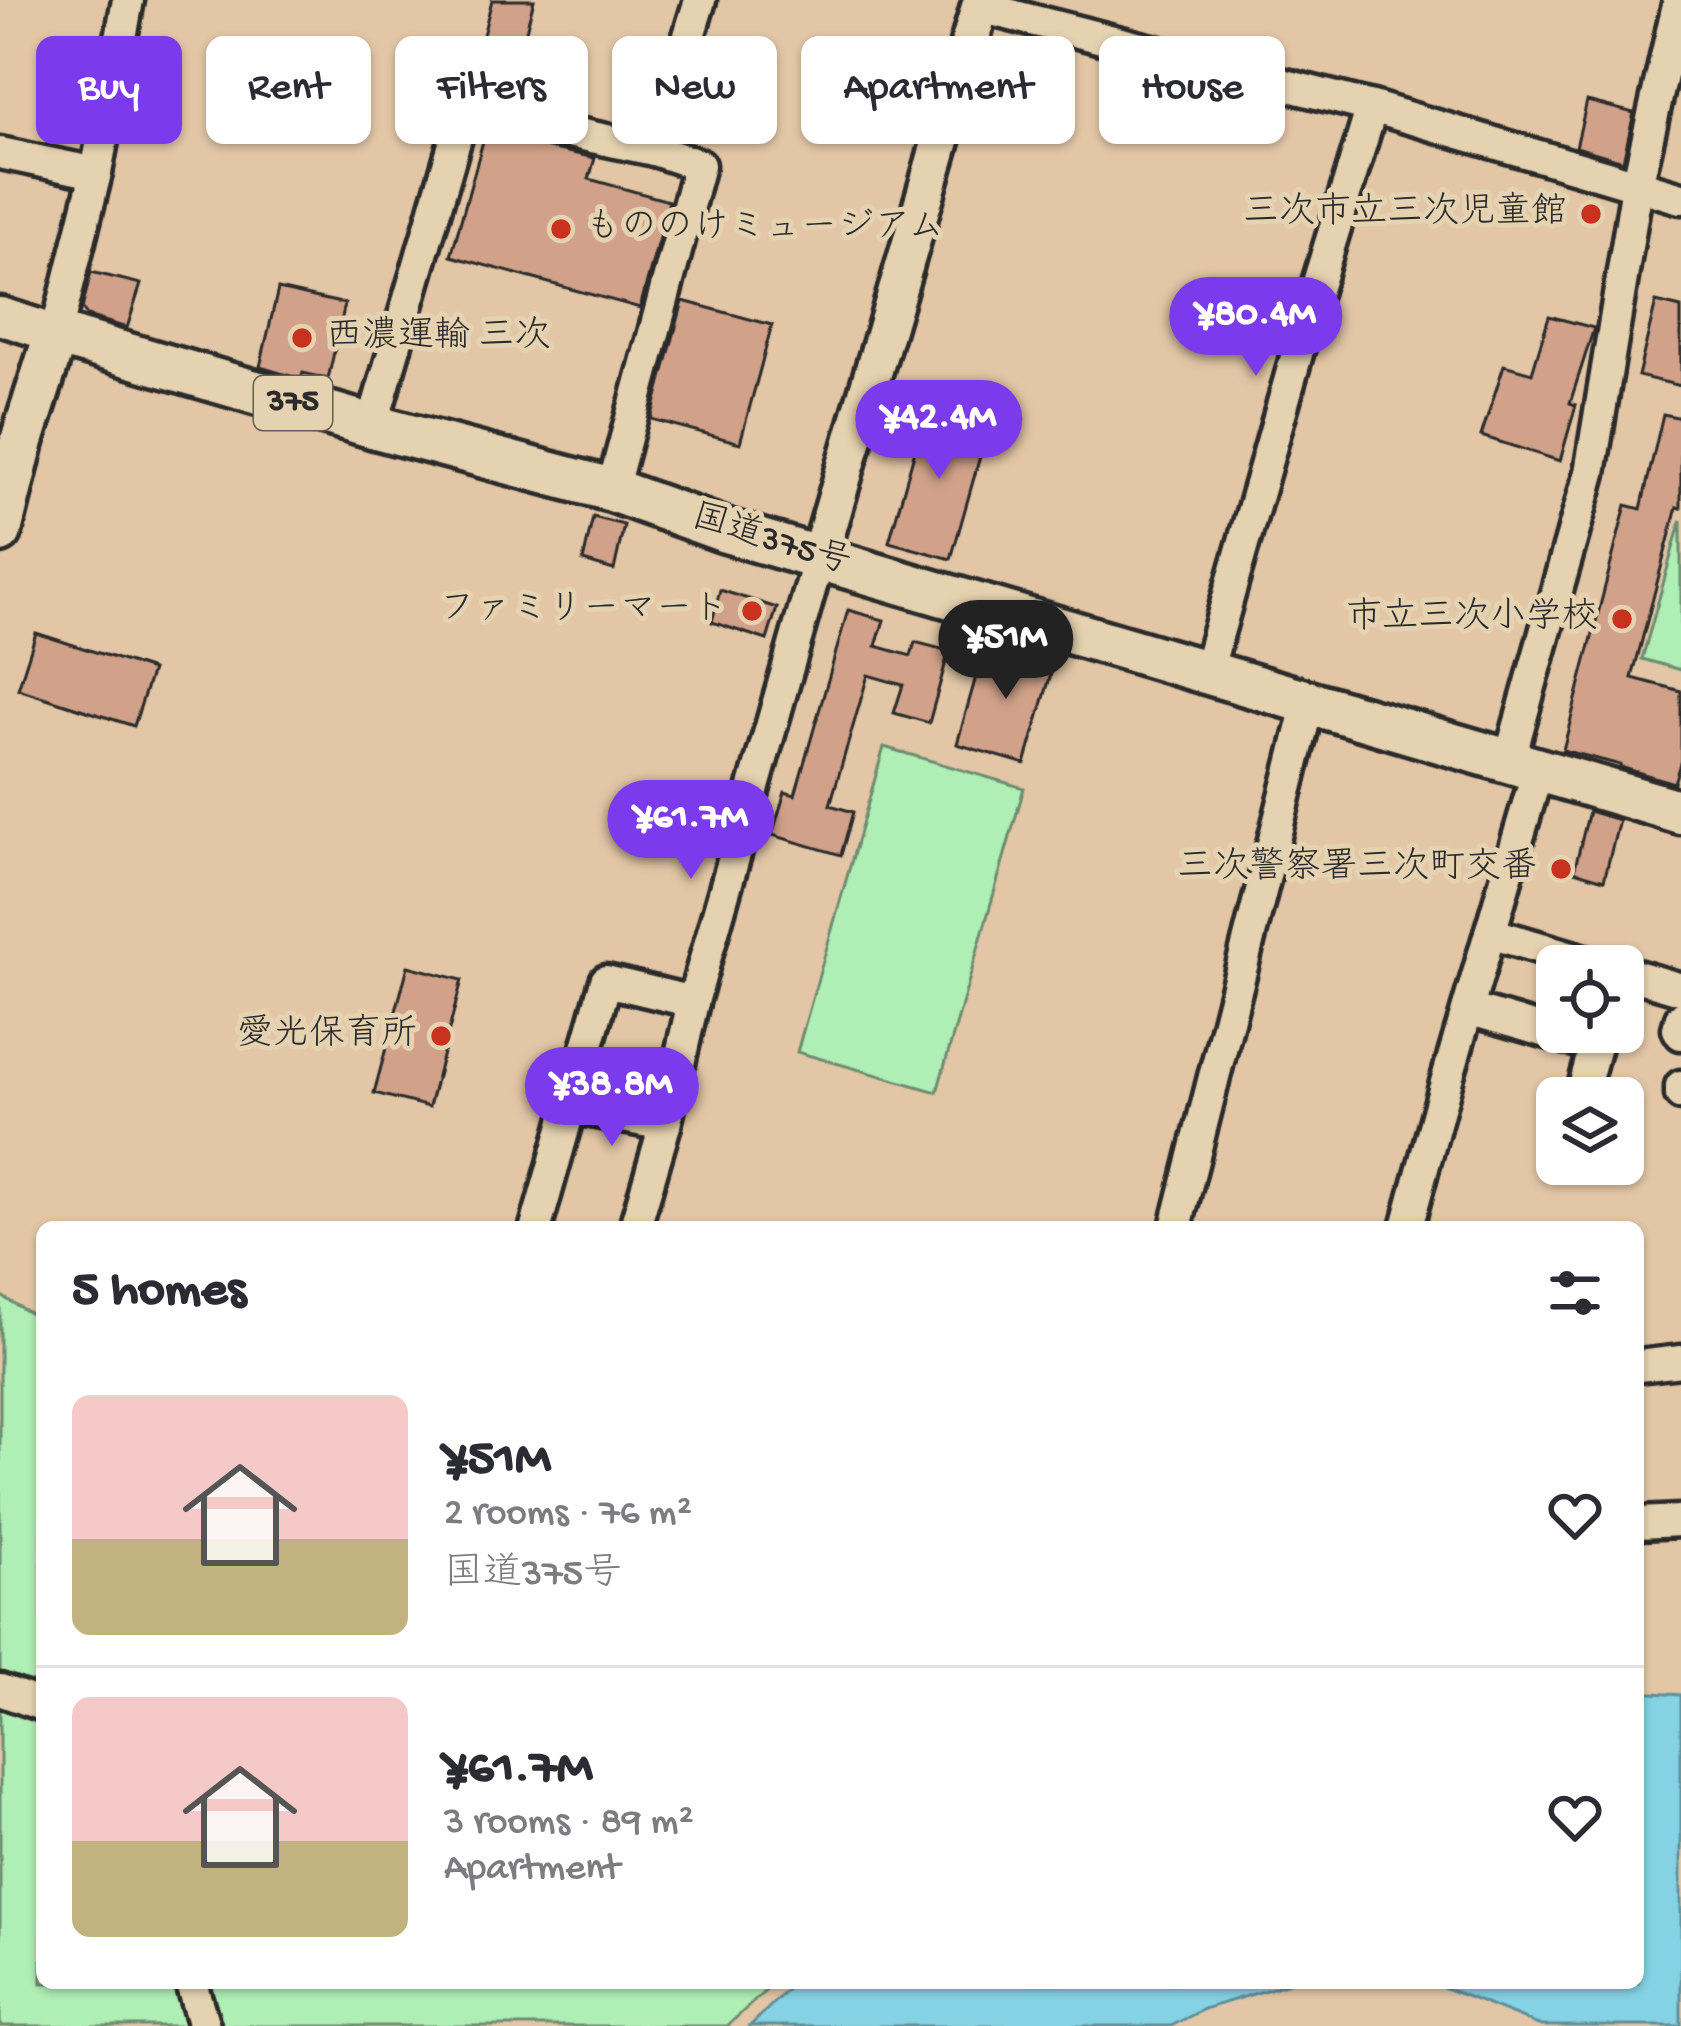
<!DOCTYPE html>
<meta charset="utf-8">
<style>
:root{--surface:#fff;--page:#f7f7f7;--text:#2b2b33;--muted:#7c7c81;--line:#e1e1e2;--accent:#7c3aed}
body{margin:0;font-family:"Gochi Hand","Klee One",sans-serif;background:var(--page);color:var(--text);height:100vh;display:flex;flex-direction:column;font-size:45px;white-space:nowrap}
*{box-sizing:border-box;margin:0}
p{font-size:39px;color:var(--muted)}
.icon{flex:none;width:66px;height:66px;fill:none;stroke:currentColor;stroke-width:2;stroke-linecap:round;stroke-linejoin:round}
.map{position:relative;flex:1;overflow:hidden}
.side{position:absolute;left:36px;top:1221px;width:1608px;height:768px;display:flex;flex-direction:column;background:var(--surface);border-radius:18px;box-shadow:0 3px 9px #0004}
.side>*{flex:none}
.guide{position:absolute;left:36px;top:36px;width:1611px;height:108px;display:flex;gap:24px}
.buttons{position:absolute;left:1536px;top:945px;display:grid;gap:24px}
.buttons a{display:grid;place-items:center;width:108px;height:108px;border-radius:18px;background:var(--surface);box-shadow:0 3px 9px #0004;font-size:60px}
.price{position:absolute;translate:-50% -102px;padding:0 27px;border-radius:42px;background:var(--accent);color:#fff;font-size:39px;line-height:78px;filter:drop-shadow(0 3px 6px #0008)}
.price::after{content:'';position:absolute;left:50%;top:72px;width:36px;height:27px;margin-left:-18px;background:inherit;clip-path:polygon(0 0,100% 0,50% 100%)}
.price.current{background:#222;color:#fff}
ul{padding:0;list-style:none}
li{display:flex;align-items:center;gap:36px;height:300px;padding:0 36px}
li+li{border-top:3px solid var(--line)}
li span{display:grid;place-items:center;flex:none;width:336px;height:240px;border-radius:18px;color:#555}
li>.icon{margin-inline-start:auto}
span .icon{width:144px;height:144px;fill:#fffc;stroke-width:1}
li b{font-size:51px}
h2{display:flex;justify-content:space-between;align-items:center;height:144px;padding:0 36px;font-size:51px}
.chip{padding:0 42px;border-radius:18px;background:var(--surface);box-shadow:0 3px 9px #0004;font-size:42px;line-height:108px}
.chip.current{background:var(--accent);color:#fff}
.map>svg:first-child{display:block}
.green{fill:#afeeb5;stroke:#6d8c70;stroke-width:3}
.water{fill:#85d2e4;stroke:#618f9a;stroke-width:3}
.building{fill:#d1a289;stroke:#2b2b2b;stroke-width:3}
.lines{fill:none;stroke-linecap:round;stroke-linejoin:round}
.minor-casing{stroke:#2b2b2b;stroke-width:39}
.major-casing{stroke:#2b2b2b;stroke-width:45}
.highway-casing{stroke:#2b2b2b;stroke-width:51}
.minor{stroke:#e5d2b0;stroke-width:30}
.major{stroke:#e5d2b0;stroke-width:36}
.highway{stroke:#e5d2b0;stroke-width:42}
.poi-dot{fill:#c8321e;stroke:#e5d2b0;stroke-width:4.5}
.labels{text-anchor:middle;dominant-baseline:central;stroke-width:10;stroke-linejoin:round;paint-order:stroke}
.shield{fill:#e5d2b0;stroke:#635d53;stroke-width:3}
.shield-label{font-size:33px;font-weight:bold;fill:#2b2b2b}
.poi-label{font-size:36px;fill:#2b2b2b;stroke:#e5d2b0;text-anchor:end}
.street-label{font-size:36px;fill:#2b2b2b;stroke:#e5d2b0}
</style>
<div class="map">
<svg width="1681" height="2026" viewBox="0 0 1681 2026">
<rect width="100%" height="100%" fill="#e2c6a6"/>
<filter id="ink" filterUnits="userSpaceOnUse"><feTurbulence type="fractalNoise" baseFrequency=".00833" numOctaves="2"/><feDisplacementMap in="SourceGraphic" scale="24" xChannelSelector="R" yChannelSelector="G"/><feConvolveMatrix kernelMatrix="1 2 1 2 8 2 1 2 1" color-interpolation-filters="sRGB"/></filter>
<g filter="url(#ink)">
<!-- green -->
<g class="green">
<polygon points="1681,520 1681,670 1642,659"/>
<polygon points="884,747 1024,788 937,1092 797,1052"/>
<polygon points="0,1295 42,1321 42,1983 774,1983 727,2026 0,2026"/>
</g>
<!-- water -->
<g class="water">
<polygon points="1638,1692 1681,1695 1681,2026 1541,2026 1433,1983 1638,1983"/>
<polygon points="794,1983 1289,1983 1204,2009 1171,2026 750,2026"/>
</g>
<!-- building -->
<g class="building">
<polygon points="492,0 534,0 508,99 469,90"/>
<polygon points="1587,101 1634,113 1623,161 1576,147"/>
<polygon points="485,134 595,158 589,179 669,201 640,308 451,256"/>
<polygon points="91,272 141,284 127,328 87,316 82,309"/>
<polygon points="278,289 345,304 328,379 303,373 301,379 260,367"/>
<polygon points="683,301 772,325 740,443 651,419"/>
<polygon points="1656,302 1681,308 1681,386 1638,376"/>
<polygon points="1549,316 1594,328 1570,403 1576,405 1560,461 1481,436 1504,365 1532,373"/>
<polygon points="928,404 990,421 951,559 889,542"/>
<polygon points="1663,414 1681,418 1681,508 1677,507 1632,678 1681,691 1681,760 1674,783 1620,767 1620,765 1563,750 1626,505 1641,509"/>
<polygon points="593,517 624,525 614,570 583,561"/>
<polygon points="720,590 777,608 767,640 712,622"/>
<polygon points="848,610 884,620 876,646 911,656 915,642 949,651 929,723 894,713 903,685 868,675 830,805 853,812 841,855 772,835 785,792 795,795"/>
<polygon points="36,633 152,670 134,726 18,689"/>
<polygon points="986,641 1055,660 1025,764 957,744"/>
<polygon points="1589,811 1619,820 1604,880 1574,871"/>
<polygon points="408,966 462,980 429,1107 374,1093"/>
</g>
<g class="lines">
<defs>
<g id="minor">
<polyline points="980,7 1372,107 1681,198"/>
<polyline points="654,150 700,0"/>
<polyline points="0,153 96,173"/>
<polyline points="56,334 96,173 128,0"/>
<polyline points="372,426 464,110 654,150 699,165 612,490"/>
<polyline points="1207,672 1306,322 1372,107"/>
<polyline points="1509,761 1590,473 1637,186 1679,0"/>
<polyline points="1490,933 1602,966"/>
<polyline points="1623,972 1681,989"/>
<polyline points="1468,1009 1595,1046 1581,1098"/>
<polyline points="1681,1018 1678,1029 1681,1034"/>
<polyline points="1681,1086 1681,1094"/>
<polyline points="571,1107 665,1125"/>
<polyline points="536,1227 606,981 693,1002"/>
<polyline points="635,1227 665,1125 693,1002 819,558"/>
<polyline points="1176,1227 1309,702"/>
<polyline points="1407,1227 1447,1079 1538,770"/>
<polyline points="1638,1366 1681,1361"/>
<polyline points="1638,1523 1681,1521"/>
<polyline points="0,1690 42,1705"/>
<polyline points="191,1983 204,2026"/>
</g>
<g id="major">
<polyline points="0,316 56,334"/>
<polyline points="819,558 982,0"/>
</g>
<polyline id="highway" points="0,531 22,441 56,334 372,426 612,490 723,530 1681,812"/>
</defs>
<!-- minor casing -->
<use href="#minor" class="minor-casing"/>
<!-- major casing -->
<use href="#major" class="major-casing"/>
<!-- highway casing -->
<use href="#highway" class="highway-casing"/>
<!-- minor -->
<use href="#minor" class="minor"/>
<!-- major -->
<use href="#major" class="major"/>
<!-- highway -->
<use href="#highway" class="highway"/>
</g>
</g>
<!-- markers -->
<g class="poi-dot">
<circle cx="1591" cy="214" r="12"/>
<circle cx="561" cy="229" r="12"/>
<circle cx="302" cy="338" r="12"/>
<circle cx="752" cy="611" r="12"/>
<circle cx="1622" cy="619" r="12"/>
<circle cx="1561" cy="869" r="12"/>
<circle cx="441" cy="1036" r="12"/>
</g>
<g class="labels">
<!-- shield labels -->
<rect class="shield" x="254" y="376" width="78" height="54" rx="9"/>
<g class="shield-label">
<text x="293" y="403">375</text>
</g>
<!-- poi labels -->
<g class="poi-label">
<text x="1567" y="214">三次市立三次児童館</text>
<text x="585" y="229" text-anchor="start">もののけミュージアム</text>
<text x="326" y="338" text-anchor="start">西濃運輸 三次</text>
<text x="728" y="611">ファミリーマート</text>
<text x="1598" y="619">市立三次小学校</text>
<text x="1537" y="869">三次警察署三次町交番</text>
<text x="417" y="1036">愛光保育所</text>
</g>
<!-- street labels -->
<g class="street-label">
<text transform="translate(771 542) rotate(17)">国道375号</text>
</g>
</g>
</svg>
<div class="buttons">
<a><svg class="icon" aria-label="locate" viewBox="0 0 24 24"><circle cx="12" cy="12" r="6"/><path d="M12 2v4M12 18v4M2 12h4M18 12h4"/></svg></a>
<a><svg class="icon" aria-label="layers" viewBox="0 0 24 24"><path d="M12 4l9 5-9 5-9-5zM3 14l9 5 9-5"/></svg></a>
</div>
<b class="price" style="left:1256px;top:379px">¥80.4M</b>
<b class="price" style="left:939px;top:482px">¥42.4M</b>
<b class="price current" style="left:1006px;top:702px">¥51M</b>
<b class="price" style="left:691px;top:882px">¥61.7M</b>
<b class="price" style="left:612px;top:1149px">¥38.8M</b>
<div class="guide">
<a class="chip current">Buy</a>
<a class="chip">Rent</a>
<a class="chip">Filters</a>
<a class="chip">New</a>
<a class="chip">Apartment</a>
<a class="chip">House</a>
</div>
<section class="side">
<h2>5 homes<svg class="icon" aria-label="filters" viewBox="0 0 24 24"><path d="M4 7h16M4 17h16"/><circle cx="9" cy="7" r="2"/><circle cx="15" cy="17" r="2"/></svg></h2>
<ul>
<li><span style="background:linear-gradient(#f6c9c9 60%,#c2b280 0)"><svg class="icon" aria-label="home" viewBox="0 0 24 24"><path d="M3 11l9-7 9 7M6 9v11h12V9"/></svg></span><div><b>¥51M</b><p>2 rooms · 76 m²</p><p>国道375号</p></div><svg class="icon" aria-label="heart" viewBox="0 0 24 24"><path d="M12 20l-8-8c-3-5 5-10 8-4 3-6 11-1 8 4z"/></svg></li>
<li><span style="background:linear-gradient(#f6c9c9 60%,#c2b280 0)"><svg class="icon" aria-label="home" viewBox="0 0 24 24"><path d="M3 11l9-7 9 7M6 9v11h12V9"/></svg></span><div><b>¥61.7M</b><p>3 rooms · 89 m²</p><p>Apartment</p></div><svg class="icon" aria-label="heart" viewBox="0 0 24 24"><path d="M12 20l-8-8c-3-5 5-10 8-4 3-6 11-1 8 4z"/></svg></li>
</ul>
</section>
</div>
